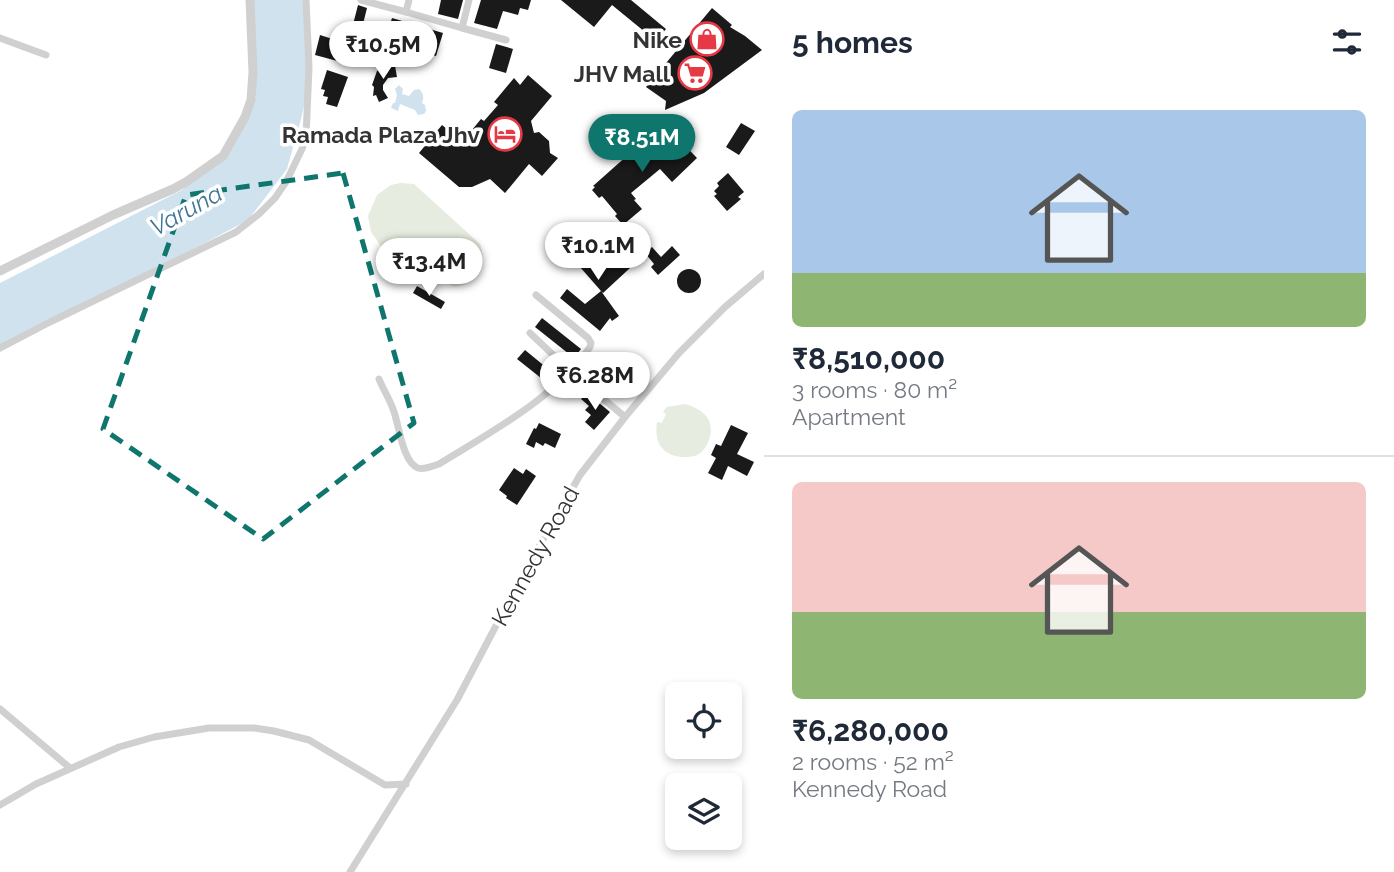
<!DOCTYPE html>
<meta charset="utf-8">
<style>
:root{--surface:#fff;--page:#f2f2f3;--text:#1f2937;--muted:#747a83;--line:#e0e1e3;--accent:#0f766e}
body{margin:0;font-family:Raleway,sans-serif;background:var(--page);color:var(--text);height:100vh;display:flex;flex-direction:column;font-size:26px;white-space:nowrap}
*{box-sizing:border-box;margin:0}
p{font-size:23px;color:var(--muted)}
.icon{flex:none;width:38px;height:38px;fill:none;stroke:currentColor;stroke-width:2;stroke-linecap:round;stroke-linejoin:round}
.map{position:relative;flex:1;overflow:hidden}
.sheet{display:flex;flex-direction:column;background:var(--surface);width:630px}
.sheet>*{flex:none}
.fabs{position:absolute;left:665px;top:682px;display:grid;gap:14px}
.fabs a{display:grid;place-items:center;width:77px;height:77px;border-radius:10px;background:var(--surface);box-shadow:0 4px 10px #0003;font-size:35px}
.price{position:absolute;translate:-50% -60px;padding:0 16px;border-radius:24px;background:#fff;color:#222;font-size:23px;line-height:46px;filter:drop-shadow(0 2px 4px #0008)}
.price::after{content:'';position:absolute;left:50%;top:42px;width:21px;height:16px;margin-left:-10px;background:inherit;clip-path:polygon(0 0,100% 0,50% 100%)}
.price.on{background:var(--accent);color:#fff}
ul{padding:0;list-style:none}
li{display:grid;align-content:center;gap:14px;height:371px;padding:0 28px}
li+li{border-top:2px solid var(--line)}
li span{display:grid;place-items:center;height:217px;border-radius:10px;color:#555}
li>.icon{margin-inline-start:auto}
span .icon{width:126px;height:126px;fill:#fffc;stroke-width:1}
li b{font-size:30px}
h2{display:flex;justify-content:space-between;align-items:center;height:84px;padding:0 28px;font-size:30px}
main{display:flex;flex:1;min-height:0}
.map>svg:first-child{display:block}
.green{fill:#e6ecdf}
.water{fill:#cfe2ee}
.building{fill:#1a1a1a}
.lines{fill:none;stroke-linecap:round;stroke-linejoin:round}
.minor{stroke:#d0d0d0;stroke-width:7}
.tertiary{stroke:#d0d0d0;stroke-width:9}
.marked{fill:none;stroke:#0f766e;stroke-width:5;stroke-dasharray:14 9;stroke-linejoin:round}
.labels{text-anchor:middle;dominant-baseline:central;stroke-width:7;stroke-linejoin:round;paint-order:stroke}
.poi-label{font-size:23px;font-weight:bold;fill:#333;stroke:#fff;text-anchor:end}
.street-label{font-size:23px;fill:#333;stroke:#fff}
.water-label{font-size:24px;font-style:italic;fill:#3f7597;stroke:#fff}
</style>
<main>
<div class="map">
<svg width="764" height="872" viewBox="0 0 764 872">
<rect width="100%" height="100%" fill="#fff"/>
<!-- green -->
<g class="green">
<path d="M400,183l14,1 66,60c8,23 -2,40 -26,43l-73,-41 -10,-14 -3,-16 9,-21 14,-10z"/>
<path d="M685,404c18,5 31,16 24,36 -2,6 -6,11 -10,14 -5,3 -11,3 -17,3 -21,-2 -28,-16 -25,-35l5,1 4,-9 -3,-2 4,-5z"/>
</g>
<!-- water -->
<g class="water">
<polygon points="248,0 308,0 311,75 301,119 287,169 248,220 0,352 0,283 182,190 238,137 256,97"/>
<path d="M399,85l4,4 -1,5 7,2 5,-6 5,-1c5,5 5,8 3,14l3,2 1,6 -2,3 -6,1 -3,-5 -15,-6 -2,7 -7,-3 2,-5h2l2,-8 -2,-6z"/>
</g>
<!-- building -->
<g class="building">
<polygon points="441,0 463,0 458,19 438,14"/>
<polygon points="481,0 531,0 528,10 520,8 518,15 503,11 497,29 474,23"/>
<polygon points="561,0 631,0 666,29 656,41 612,5 594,27"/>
<polygon points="358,5 367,8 361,32 365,33 356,66 315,55 320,35 348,44"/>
<polygon points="712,8 732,25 730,27 745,36 762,50 704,93 665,110 666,101 646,87"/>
<polygon points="392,18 443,33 436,56 385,41"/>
<polygon points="496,44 513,49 506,73 489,68"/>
<polygon points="384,66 385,68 395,66 397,77 388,78 383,85 383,90 388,98 379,102 376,95 373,96 374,87 372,85 377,71"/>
<polygon points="327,70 348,77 337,107 326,104 328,97 323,96 325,90 321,89"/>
<polygon points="528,75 552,96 531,121 534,133 539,132 549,141 550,153 558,158 542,176 529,164 505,193 490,179 472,187 459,187 419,153 442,125 456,136 467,136 481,119 484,121 498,105 494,102 514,78 520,85"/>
<polygon points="741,123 755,131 739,155 726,147"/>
<polygon points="670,130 697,158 672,182 660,169 631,193 636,199 634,200 642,209 623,225 615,216 617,214 602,196 599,198 592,190 595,187 593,186 638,146 645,155"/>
<polygon points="728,173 744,192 738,197 741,199 727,211 714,196 717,194 714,191 719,186 717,183"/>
<polygon points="599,236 611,250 612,248 630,268 603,293 601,291 619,316 612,321 610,318 600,331 560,298 567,289 585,304 601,291 573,259"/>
<polygon points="672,246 680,255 658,275 651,267 654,264 645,253 652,247 661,257"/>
<circle cx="689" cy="281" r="12"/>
<polygon points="417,286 445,302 441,309 413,293"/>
<polygon points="542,318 581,349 574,358 535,327"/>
<polygon points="525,350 553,373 546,382 517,359"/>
<polygon points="587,393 610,412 594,430 585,422 591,415 585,410 589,406 581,399"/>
<polygon points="539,423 561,434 555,448 545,443 543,446 536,442 534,448 526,444 534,428 536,429"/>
<polygon points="731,425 748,433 737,454 754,462 747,476 728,466 722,480 708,473 716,458 711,455 716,444 721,446"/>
<polygon points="514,468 523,474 526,469 536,476 517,505 506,498 507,496 499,490"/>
</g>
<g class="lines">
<!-- minor -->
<g class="minor">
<polyline points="361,0 406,12"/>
<polyline points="409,0 406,12 462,28"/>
<polyline points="469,0 462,28 506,40"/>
<polyline points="0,38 46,55"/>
<polyline points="530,333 570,371 625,417"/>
<polyline points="0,348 50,322 236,232 259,214 275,198 286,182 302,149 306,137 309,67 306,0"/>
<path d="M379,379c4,10 10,19 14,30 6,14 9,53 25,59 7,2 14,-2 21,-4 52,-32 116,-66 151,-117l1,-4 -3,-5 -52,-43"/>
<polyline points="0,709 70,768"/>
<polyline points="0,805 36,784 119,747 154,737 209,728 254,728 274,731 309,740 385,785 406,784"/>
<polyline points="350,872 457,700 520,580 580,475 625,417 679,353 725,307 764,274"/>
</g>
<!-- tertiary -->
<polyline class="tertiary" points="0,271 113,215 173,189 186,182 223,156 245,117 251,100 253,72 250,0"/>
</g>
<!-- marked area -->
<path class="marked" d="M343,173l71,250 -151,116 -160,-110 83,-234z"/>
<!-- icons -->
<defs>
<symbol id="shop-ring" viewBox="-11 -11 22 22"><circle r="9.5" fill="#fff" stroke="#e63946" stroke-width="1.5"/><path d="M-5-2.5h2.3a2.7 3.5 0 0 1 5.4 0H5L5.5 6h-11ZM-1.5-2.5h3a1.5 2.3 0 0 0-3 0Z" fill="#e63946"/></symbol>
<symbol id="supermarket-ring" viewBox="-11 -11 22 22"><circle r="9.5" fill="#fff" stroke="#e63946" stroke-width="1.5"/><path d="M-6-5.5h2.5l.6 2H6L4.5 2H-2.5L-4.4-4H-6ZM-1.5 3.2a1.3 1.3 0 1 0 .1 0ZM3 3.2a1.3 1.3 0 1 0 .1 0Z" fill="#e63946"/></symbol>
<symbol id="hotel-ring" viewBox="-11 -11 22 22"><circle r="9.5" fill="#fff" stroke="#e63946" stroke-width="1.5"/><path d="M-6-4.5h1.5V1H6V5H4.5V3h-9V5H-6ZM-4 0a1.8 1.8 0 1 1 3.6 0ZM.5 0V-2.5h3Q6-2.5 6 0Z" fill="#e63946"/></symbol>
</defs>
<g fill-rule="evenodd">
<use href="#shop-ring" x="688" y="20" width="38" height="38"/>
<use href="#supermarket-ring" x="676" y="54" width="38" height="38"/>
<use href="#hotel-ring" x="486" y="115" width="38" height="38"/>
</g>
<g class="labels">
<!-- poi labels -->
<g class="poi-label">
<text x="682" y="39">Nike</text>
<text x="670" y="73">JHV Mall</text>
<text x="480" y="134">Ramada Plaza Jhv</text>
</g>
<!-- street labels -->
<g class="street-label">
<text transform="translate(535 556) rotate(-61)">Kennedy Road</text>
</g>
<!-- water labels -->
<g class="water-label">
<text transform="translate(186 210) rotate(-29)">Varuna</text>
</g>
</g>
</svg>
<div class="fabs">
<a><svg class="icon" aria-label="locate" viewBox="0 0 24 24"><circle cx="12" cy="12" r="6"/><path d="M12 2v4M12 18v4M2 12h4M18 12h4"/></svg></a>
<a><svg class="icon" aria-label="layers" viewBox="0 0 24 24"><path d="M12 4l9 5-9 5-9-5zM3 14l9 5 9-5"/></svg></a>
</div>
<b class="price" style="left:383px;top:81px">₹10.5M</b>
<b class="price on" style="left:642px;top:174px">₹8.51M</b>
<b class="price" style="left:598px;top:282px">₹10.1M</b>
<b class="price" style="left:429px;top:298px">₹13.4M</b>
<b class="price" style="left:595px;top:412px">₹6.28M</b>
</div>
<section class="sheet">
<h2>5 homes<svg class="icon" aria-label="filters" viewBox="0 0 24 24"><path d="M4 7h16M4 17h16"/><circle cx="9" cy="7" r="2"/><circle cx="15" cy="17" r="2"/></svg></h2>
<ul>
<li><span style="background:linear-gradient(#a9c7e8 75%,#8fb573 0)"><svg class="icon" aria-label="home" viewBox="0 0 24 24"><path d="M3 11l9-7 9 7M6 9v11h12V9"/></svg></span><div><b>₹8,510,000</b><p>3 rooms · 80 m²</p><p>Apartment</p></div></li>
<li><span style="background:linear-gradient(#f6c9c9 60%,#8fb573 0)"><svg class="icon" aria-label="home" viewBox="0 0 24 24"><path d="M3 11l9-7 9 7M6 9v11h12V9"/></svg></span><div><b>₹6,280,000</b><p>2 rooms · 52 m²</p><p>Kennedy Road</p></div></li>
</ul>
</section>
</main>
